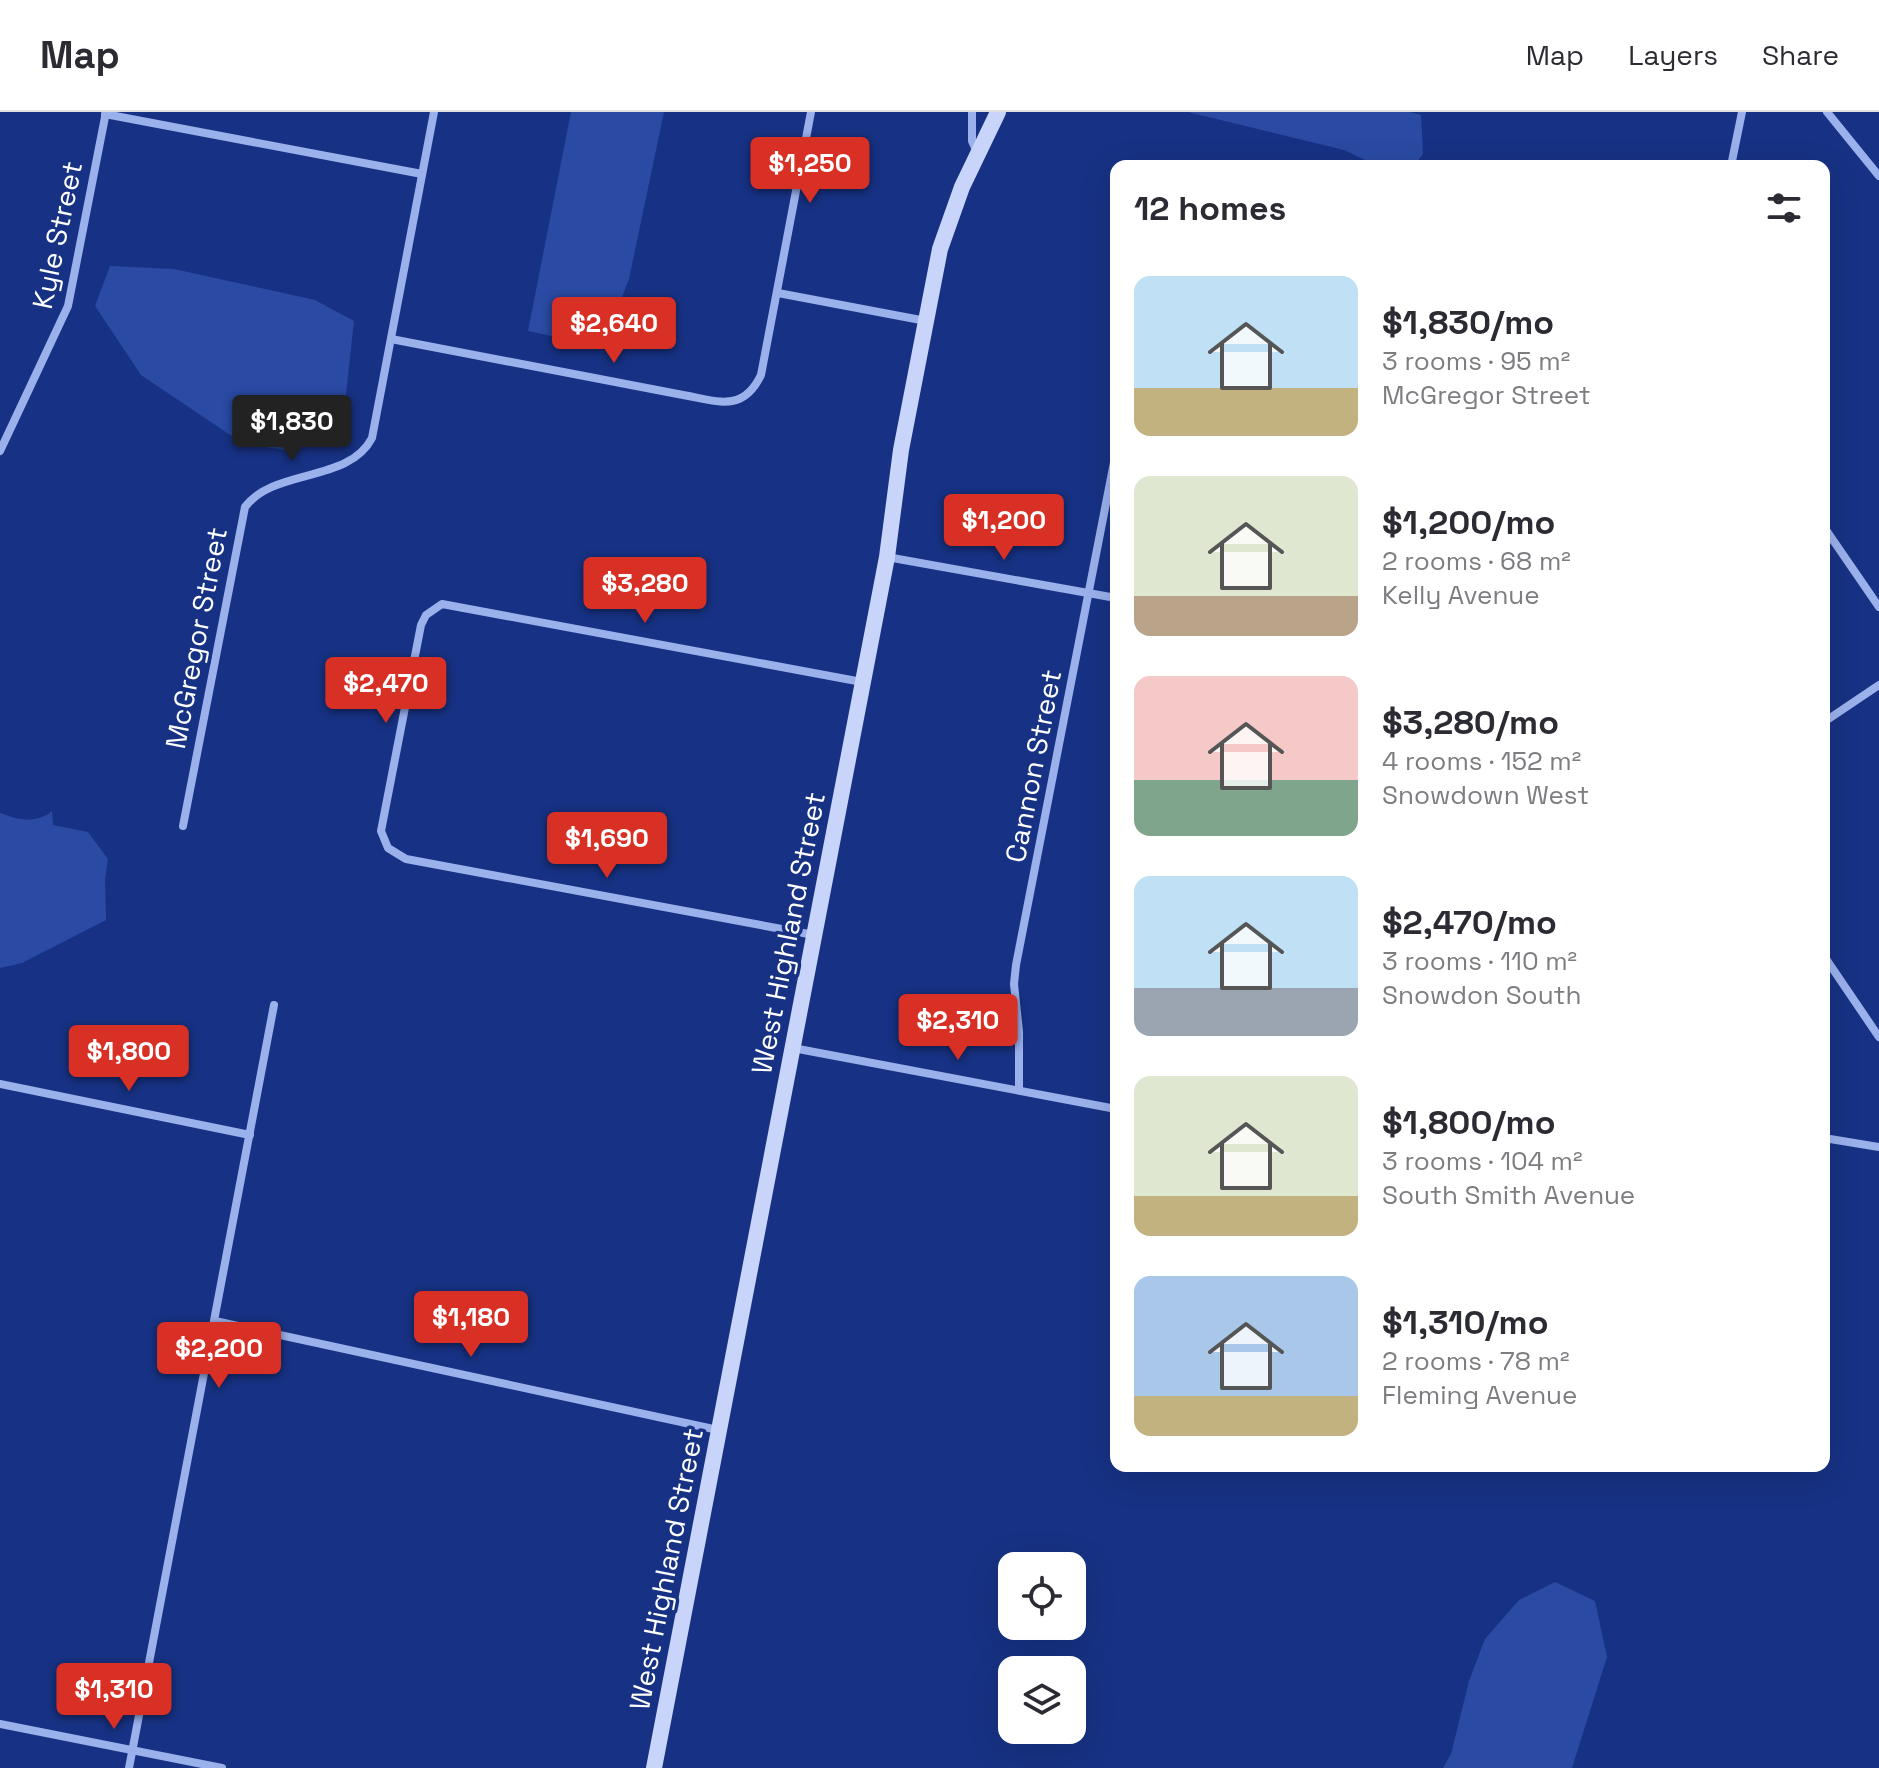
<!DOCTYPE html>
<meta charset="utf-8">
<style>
:root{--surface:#fff;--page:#f2f2f3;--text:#2b2b33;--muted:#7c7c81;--line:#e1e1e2;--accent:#d93025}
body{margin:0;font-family:"Space Grotesk",sans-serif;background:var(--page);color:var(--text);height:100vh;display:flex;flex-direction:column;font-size:30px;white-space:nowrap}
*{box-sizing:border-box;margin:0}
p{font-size:26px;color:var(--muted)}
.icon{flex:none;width:44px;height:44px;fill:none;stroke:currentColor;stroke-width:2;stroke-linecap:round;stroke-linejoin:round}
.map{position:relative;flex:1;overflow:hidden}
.side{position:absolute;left:1110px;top:48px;width:720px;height:1312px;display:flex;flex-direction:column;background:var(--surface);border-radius:16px;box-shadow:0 8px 32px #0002}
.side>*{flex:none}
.fabs{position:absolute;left:998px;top:1440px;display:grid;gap:16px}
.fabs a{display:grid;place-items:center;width:88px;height:88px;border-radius:16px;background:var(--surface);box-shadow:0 8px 32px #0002;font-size:40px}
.price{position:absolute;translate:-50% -68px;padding:0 18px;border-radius:8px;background:var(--accent);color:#fff;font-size:26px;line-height:52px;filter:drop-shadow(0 2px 4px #0008)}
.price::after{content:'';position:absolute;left:50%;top:48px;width:24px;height:18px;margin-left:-12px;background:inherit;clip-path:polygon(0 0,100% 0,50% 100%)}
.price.on{background:#222;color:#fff}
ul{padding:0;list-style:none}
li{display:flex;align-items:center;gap:24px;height:200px;padding:0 24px}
li span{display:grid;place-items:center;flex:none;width:224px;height:160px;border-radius:16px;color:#555}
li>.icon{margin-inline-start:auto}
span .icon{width:96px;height:96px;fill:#fffc;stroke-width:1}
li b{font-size:34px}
h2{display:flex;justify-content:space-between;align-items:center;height:96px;padding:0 24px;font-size:34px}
header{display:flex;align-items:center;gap:48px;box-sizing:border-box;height:112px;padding:0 40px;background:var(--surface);border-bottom:2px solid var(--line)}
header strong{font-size:38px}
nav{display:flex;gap:44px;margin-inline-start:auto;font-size:28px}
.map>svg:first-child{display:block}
.green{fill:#2a4aa3}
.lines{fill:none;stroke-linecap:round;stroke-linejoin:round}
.street{stroke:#9bb1ec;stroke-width:8}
.secondary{stroke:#c8d4f9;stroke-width:16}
.labels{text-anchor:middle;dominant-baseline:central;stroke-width:7;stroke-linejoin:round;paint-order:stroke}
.street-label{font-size:28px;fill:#fff;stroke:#173284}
</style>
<header>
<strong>Map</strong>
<nav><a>Map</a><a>Layers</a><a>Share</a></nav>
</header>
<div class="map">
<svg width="1879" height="1656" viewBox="0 0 1879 1656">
<rect width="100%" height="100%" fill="#173284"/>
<!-- green -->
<g class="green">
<polygon points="571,0 664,0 629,167 606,226 594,233 528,219"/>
<polygon points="1188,0 1410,0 1421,3 1423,42 1414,54 1378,54 1344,38"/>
<polygon points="110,154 174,157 315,188 354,209 346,282 335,307 284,338 242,331 141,263 95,194"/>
<path d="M52,699l1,14 35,7 20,27 -3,20 1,41 -84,43 -22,5v-155c19,7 36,11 52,-2z"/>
<polygon points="1555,1470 1595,1489 1607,1545 1572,1656 1443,1656 1451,1642 1469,1569 1485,1527 1519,1488"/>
</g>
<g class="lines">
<!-- street -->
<g class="street">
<polyline points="972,0 972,29 977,40"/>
<polyline points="1827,0 1879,64"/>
<polyline points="105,2 422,62"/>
<polyline points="1731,54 1742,0"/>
<polyline points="778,181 926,209"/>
<path d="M391,227l292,56c34,6 60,18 78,-20l50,-263"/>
<polyline points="0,339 68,194 106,0"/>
<polyline points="1824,415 1879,495"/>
<polyline points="887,445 1116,486"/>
<polyline points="1824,610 1879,573"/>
<path d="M183,714l62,-319c29,-39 104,-24 127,-69l62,-326"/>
<polyline points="814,823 406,747 388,736 381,719 421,513 426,503 442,492 862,570"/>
<polyline points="1824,844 1879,925"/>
<polyline points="793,936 1116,997"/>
<polyline points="0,972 250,1023"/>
<polyline points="1019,978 1019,920 1014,872 1016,853 1116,340"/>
<polyline points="1824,1026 1879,1035"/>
<polyline points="215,1209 718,1318"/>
<polyline points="0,1612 222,1656"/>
<polyline points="129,1656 274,893"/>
</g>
<!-- secondary -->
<polyline class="secondary" points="654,1656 887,445 901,338 940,137 962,75 998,0"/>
</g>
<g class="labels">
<!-- street labels -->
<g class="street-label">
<text transform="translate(57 123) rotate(-78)">Kyle Street</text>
<text transform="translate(196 526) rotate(-79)">McGregor Street</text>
<text transform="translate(1033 654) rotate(-79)">Cannon Street</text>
<text transform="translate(788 821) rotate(-79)">West Highland Street</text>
<text transform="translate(666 1457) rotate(-79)">West Highland Street</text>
</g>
</g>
</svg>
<div class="fabs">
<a><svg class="icon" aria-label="locate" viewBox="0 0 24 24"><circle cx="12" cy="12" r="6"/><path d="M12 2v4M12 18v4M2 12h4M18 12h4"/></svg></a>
<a><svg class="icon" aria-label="layers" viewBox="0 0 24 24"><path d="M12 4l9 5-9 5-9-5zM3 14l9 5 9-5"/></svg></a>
</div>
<b class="price" style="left:810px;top:93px">$1,250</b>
<b class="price" style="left:614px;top:253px">$2,640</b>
<b class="price on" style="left:292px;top:351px">$1,830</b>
<b class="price" style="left:1004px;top:450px">$1,200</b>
<b class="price" style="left:645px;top:513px">$3,280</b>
<b class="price" style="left:386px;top:613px">$2,470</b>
<b class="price" style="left:607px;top:768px">$1,690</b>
<b class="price" style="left:958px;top:950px">$2,310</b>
<b class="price" style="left:129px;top:981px">$1,800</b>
<b class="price" style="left:471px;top:1247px">$1,180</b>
<b class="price" style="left:219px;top:1278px">$2,200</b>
<b class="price" style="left:114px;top:1619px">$1,310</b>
<section class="side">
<h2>12 homes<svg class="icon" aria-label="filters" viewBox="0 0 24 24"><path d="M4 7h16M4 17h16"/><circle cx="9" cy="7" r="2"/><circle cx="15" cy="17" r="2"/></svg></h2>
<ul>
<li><span style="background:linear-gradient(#bfe0f5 70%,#c2b280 0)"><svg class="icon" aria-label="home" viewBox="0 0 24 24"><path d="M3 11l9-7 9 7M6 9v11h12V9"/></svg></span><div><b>$1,830/mo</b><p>3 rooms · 95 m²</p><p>McGregor Street</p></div></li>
<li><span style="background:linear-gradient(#dfe7d0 75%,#b9a48a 0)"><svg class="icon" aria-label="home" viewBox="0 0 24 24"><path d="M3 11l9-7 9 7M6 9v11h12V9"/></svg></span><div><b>$1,200/mo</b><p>2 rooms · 68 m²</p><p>Kelly Avenue</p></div></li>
<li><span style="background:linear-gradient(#f6c9c9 65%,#7fa58c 0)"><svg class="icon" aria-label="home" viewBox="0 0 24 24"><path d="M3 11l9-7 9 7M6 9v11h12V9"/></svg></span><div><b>$3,280/mo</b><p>4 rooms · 152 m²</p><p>Snowdown West</p></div></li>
<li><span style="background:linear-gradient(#bfe0f5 70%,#9aa5b1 0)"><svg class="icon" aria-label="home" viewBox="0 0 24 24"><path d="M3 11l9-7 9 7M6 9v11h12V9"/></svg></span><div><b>$2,470/mo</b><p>3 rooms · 110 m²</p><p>Snowdon South</p></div></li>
<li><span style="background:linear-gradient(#dfe7d0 75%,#c2b280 0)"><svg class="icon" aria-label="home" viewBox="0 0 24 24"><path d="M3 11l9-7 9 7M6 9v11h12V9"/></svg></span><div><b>$1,800/mo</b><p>3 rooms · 104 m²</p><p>South Smith Avenue</p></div></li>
<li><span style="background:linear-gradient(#a9c7e8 75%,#c2b280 0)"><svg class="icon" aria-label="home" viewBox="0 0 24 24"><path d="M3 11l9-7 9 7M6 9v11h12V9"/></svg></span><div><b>$1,310/mo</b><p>2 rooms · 78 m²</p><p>Fleming Avenue</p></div></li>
</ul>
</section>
</div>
